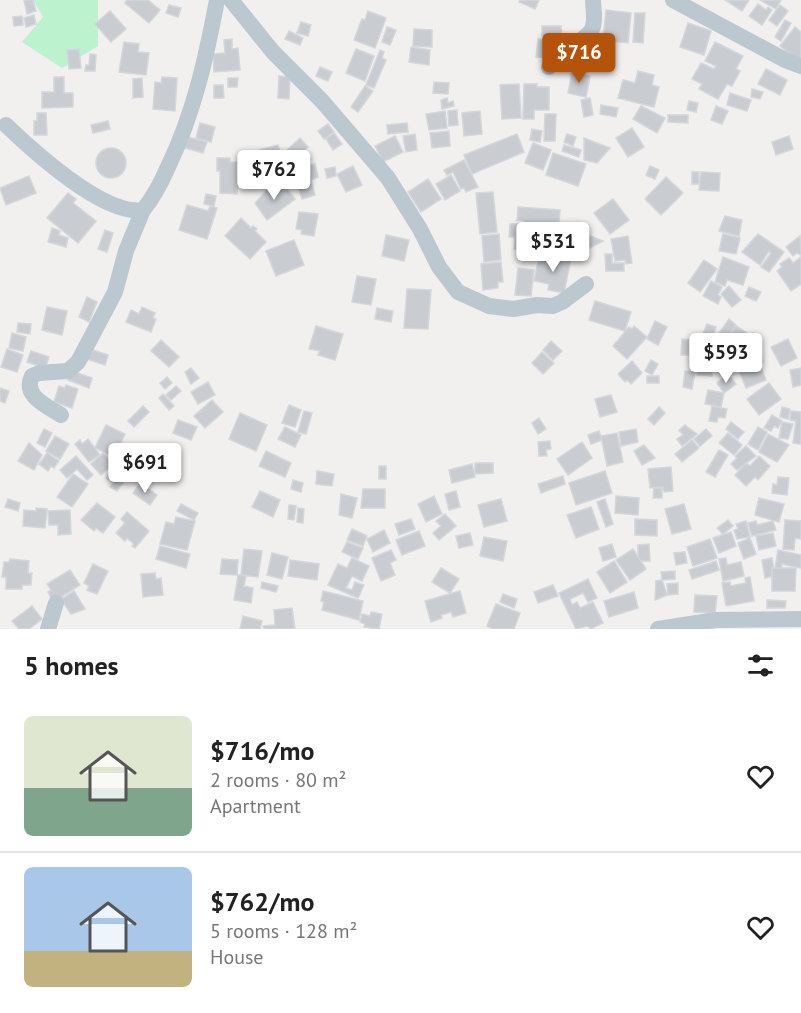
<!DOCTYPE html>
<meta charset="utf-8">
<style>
:root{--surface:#fff;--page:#f6f6f6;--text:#222;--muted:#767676;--line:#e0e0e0;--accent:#b45309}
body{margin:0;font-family:"PT Sans",sans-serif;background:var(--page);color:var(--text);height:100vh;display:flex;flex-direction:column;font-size:22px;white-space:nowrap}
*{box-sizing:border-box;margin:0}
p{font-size:20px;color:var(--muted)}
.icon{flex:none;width:33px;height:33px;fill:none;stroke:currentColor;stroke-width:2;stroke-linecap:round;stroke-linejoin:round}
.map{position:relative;height:629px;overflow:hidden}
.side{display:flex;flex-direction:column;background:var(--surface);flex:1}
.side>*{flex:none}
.price{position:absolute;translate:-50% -51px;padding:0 14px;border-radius:6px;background:#fff;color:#222;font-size:20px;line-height:39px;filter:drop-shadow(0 2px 3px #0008)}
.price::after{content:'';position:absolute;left:50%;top:36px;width:18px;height:14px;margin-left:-9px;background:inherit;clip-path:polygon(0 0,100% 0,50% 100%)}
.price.selected{background:var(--accent);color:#fff}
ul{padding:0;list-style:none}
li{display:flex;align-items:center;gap:18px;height:150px;padding:0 24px}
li+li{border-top:2px solid var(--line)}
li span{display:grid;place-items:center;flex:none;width:168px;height:120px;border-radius:9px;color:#555}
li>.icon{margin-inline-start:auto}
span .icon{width:72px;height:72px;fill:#fffc;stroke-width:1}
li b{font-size:26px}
h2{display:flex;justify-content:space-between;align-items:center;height:72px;padding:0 24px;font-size:26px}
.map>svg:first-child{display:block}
.green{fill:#bcf2ce}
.building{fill:#c9cdd2;stroke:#d3d6db;stroke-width:1.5}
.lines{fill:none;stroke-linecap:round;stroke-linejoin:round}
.minor{stroke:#bcc8cf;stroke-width:16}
</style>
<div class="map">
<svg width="801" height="629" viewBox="0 0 801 629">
<rect width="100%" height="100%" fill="#f2efef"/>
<!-- green -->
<polygon class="green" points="33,0 98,0 98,46 62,68 22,42 43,17"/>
<!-- building -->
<g class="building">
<polygon points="24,0 33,0 36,11 27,14"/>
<polygon points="127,0 148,0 160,10 149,23 125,3"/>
<polygon points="520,0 539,0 535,9 519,2"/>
<polygon points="725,0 749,0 742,11"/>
<polygon points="760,0 781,0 776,9"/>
<polygon points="758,4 766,10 768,7 772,10 762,25 749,16"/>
<polygon points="169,5 181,8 178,17 166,13"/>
<polygon points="780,5 788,11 777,26 769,20"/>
<polygon points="606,10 631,13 628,43 603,40"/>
<polygon points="110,11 126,29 111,42 95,24"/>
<polygon points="368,11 386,18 375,48 354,40 362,19 365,20"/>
<polygon points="635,13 645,13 643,43 633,42"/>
<polygon points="34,15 36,24 26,27 24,18"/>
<polygon points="22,16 23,25 14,26 13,17"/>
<polygon points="785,20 791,23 781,41 775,37"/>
<polygon points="301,22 311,25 308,36 297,33"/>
<polygon points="688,23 711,31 704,55 680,47"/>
<polygon points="542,26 561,26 562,36 542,36"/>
<polygon points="387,27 396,30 390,45 382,42"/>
<polygon points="795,27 801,32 801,63 780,46"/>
<polygon points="414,29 432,30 432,47 413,46"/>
<polygon points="289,31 303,38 300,45 285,39"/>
<polygon points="232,39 232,49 238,48 240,70 214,72 213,54 225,53 224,40"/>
<polygon points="538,39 547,40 545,58 536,57"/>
<polygon points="124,42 139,44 138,52 149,53 146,75 119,72"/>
<polygon points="715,42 743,56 736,69 740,71 732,86 727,84 718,99 699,89 702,84 692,79 701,63 714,69 716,66 705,61"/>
<polygon points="411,47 430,50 429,65 409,62"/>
<polygon points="79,49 81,68 69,69 67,50"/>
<polygon points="356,49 374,56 365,81 346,73"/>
<polygon points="380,50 384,52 382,58 386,60 374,88 366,85"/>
<polygon points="572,51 589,53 587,72 570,70"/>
<polygon points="90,54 96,55 95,71 85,71 86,65 89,65"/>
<polygon points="320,67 332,72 328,81 316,76"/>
<polygon points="766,69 787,80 780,95 758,84"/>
<polygon points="638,71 654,75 652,85 659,87 654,107 618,98 623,80 635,83"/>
<polygon points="572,72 590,76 586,97 568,93"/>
<polygon points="279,76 290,77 289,99 278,98"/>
<polygon points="54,77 64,77 64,93 73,93 73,107 42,108 42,92 54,92"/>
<polygon points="162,77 177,78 175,111 153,109 155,82 161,83"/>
<polygon points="142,78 143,97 133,98 133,79"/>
<polygon points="228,78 238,78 237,87 228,87"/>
<polygon points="434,82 449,83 448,94 433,93"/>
<polygon points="519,84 521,118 502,119 500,85"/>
<polygon points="524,84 537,84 537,87 549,87 549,110 534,110 534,119 523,119"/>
<polygon points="214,85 223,85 224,98 214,98"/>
<polygon points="365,86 373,91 358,112 351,107"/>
<polygon points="752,89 763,92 760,99 751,97"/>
<polygon points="730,93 751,100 747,111 727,105"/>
<polygon points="447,98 448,103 453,101 454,106 442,109 441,100"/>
<polygon points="590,98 593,115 584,117 581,100"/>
<polygon points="689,101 698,103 696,112 687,110"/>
<polygon points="601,105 618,108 616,117 600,114"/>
<polygon points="641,106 665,118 657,133 633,119"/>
<polygon points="716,106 728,111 722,124 711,120"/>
<polygon points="457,110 458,125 449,126 448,111"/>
<polygon points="445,111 447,128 429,130 426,114"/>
<polygon points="480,111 482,134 464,136 462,113"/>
<polygon points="37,113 46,113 47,135 34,135 34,121 37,121"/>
<polygon points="545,114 556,114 555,141 544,141"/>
<polygon points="668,115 688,115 688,123 668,122"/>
<polygon points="108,121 110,129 93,133 91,125"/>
<polygon points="200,123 215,127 211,142 196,138"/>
<polygon points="407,123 408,132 388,134 387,125"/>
<polygon points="328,124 334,132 324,139 318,131"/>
<polygon points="632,128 644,147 628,157 616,138"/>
<polygon points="532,129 542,131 540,142 530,140"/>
<polygon points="449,131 450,146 432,148 430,133"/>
<polygon points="334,133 342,144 333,150 326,139"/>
<polygon points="415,134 417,150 406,152 403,136"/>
<polygon points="517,134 524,152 472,174 464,155"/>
<polygon points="567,134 576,137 573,146 564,142"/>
<polygon points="395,136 403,152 383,162 375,146"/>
<polygon points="789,136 793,149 776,155 772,142"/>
<polygon points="188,137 207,142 203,153 185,148"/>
<polygon points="300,138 308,147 294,160 286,151"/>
<polygon points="584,138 610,148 597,163 584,160"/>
<polygon points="533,143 551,150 543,170 525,163"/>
<polygon points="278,145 282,159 263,164 259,150"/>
<polygon points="564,145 581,150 579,157 562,151"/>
<circle cx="111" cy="163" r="15"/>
<polygon points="553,153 586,164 578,186 546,175"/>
<polygon points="217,158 230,158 230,162 237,162 237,194 220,193 220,171 217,171"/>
<polygon points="464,160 478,187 466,192 464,188 461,189 453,172 447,175 444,170"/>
<polygon points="315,164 318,177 311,180 315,195 302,199 293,170"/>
<polygon points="353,166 362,185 346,192 337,174"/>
<polygon points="650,166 659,170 655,179 646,175"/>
<polygon points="335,167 336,176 327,178 325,169"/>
<rect x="692" y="172" width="7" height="12"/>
<polygon points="701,172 720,173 719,191 699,190"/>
<polygon points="451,175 460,191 445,200 436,184"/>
<polygon points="29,176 36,193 6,205 0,188"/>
<polygon points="666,177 683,193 661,215 645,199"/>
<polygon points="428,179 441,199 421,212 408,192"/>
<polygon points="282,182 295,199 267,220 255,203 268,189 270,191"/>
<polygon points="493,192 497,232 480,234 476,193"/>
<polygon points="68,193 76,199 73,203 96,221 78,243 47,218"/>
<polygon points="206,194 216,196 214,206 204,204"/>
<polygon points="613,199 629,220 610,234 594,213"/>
<polygon points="187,205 208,211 210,206 217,208 207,239 179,230"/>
<polygon points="518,207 560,210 558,234 526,230 524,221 517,220"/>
<polygon points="299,212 318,214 314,236 301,234 302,230 296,229"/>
<polygon points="725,216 742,220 739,236 719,231"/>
<polygon points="241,218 251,228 253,226 257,229 255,231 266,242 250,259 225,236"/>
<polygon points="510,224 522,224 521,239 539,240 538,257 518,256 519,250 514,249 515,237 509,237"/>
<polygon points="52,228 60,231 59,235 68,238 66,247 48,242"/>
<polygon points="105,230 113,233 107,252 98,249"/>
<polygon points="580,232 603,241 582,252"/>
<polygon points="499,234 501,260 484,262 482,236"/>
<polygon points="723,234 740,238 736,254 719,251"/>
<polygon points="758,234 784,252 769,272 761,267 771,253 769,251 760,265 742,252"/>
<polygon points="386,235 409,240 404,261 382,256"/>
<polygon points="628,236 632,263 626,264 625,260 615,261 611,239"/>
<polygon points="800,236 801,255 797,253 793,256 786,247"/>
<polygon points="294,240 304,265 276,276 266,251"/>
<polygon points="605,254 612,254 612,263 624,263 624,271 606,271"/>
<polygon points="554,255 571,258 564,293 548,290 549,284 534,281 539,257 552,260"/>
<polygon points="723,257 749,267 743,285 727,280 725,286 715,282"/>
<polygon points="801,257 801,284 791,291 777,271 782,267 780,264 789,258 793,263"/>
<polygon points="704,260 717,269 700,292 688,283"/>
<polygon points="501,262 503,282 498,282 498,288 483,290 481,264"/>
<polygon points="518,268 534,270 531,296 515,295"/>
<polygon points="357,276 376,279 371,305 352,302"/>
<polygon points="711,281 722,287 718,295 721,297 718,304 703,296"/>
<polygon points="729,286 741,300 732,307 721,294"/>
<polygon points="749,287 761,292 756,301 745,296"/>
<polygon points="407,289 431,290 428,329 404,328"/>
<polygon points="87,297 97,302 89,322 79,317"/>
<polygon points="595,301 631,312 625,331 589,320"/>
<polygon points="47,307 67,311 62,335 42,330"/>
<polygon points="142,307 155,313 153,318 156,319 151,332 126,322 131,310 139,314"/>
<polygon points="377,308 393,311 391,322 375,319"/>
<polygon points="729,319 736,325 724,341 717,336"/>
<polygon points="655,321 667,327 658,345 647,339"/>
<polygon points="18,323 31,324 30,334 17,332"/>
<polygon points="707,324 716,327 708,350 698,346"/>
<polygon points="316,326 343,334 335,360 318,355 320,351 309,349"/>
<polygon points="634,326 647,337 627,359 613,346 629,327 632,329"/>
<polygon points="736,326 750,335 744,344 730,335"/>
<polygon points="12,333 26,337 23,351 9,348"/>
<polygon points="727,338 734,341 730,353 722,350"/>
<polygon points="682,339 689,340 688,355 681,355"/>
<polygon points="788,339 797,358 781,366 771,347"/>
<polygon points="161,340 179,357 169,367 151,351"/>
<polygon points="551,341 562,351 553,360 543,350"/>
<polygon points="759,343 763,362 740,367 735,349"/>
<polygon points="7,349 23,355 17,372 1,367"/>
<polygon points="90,349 108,355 105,365 87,359"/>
<polygon points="31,351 49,357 45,368 27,362"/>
<polygon points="542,352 554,363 543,374 532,363"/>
<polygon points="721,353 734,357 729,373 716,369"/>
<polygon points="651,360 658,364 652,375 645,371"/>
<polygon points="632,361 642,373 631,384 627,380 625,382 618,374"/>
<polygon points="698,362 713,363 712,376 697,375"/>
<polygon points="760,365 766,380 746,388 740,373"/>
<polygon points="191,368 199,378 191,384 185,372"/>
<polygon points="801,368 801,385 793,387 790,370"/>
<polygon points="72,371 92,378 89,388 68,380"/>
<polygon points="685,371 695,372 692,389 683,387"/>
<polygon points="728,374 736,384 724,393 717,383"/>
<rect x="647" y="376" width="12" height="7"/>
<polygon points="167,377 172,383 165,389 160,383"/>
<polygon points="208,382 215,395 198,404 191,392"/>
<polygon points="769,383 781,399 759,415 747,399"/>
<polygon points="66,385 78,389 72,408 54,402 59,386 65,388"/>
<polygon points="176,386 181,391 171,400 166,395"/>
<polygon points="0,388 9,391 5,403 0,401"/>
<polygon points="708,390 724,393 721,407 705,404"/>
<polygon points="163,394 174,406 169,410 159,398"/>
<polygon points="611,395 617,412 600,417 595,399"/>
<polygon points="212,400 223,412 205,428 194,416"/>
<polygon points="289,405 301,410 295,427 282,423"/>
<polygon points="143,406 149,412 134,427 128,421"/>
<polygon points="712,406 727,409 725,418 718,417 717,422 709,421"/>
<polygon points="659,407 665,413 654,425 648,419"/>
<polygon points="782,407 790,409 788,419 780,417"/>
<polygon points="304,411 312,413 306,434 298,432"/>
<polygon points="791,411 801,412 801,444 793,443 796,421 790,420"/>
<polygon points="240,413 267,425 256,451 229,439"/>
<polygon points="772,415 782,421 778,428 774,426 771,431 764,428"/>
<polygon points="539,418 546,429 538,434 532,423"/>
<polygon points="178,420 197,427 191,440 173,433"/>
<polygon points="731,422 744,432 738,439 726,429"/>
<polygon points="782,422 793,424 788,439 779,438"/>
<polygon points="106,425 125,434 114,457 95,448"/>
<polygon points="685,425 697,434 682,446 677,439 683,435 679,430"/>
<polygon points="285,427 301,435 295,447 278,439"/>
<polygon points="758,427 767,432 758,450 748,444"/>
<polygon points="44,429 52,433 45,447 37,443"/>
<polygon points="636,429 638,442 621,446 619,432"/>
<polygon points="706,429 712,436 700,446 694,439"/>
<polygon points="599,431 602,440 591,444 588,435"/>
<polygon points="617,433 623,462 607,466 601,436"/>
<polygon points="728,433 742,445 734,455 719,443"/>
<polygon points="768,434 789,445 777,462 759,452"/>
<polygon points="55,436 69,444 60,459 46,451"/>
<polygon points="88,439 100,455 89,462 75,444 80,440 82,444"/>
<polygon points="692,440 699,448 682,462 675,454"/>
<polygon points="550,441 551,449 546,450 547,456 539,456 538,442"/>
<polygon points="582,442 592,458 568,475 557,459"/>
<polygon points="29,443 42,455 34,470 18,461"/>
<polygon points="644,445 655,458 642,465 634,451"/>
<polygon points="746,446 756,456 737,470 731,464 737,458 735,456"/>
<polygon points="121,448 136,455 130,467 115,460"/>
<polygon points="719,450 728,455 715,477 706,472"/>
<polygon points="266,451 291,463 285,477 259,466"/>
<polygon points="47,453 59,461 54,468 51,466 48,471 39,464"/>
<polygon points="103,453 113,464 101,475 91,464"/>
<polygon points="76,456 93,475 87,480 77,469 67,478 60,470"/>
<polygon points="759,456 770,466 758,480 755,477 746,486 735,475 746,463 750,466"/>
<polygon points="117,462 131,472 117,491 110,487 113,483 106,478"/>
<polygon points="475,463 493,463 493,473 475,474"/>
<polygon points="472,464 475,477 452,483 449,470"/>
<rect x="379" y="466" width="7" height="13"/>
<polygon points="671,467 673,491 664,492 663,487 650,488 648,469"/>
<polygon points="317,471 334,474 332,486 316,484"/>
<polygon points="605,471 612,493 576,505 569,483"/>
<polygon points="73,474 88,484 72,507 57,497"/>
<polygon points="563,476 565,484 541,493 538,484"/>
<polygon points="778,477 789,478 787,495 772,493 773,484 777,485"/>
<polygon points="293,480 303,483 301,492 291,489"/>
<polygon points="140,483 157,495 150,505 133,493"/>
<polygon points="654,488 662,488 662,498 653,498"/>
<polygon points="363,489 385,489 385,508 361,508"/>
<polygon points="260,491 280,500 273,517 252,507"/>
<polygon points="456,491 460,507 449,510 445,494"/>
<polygon points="341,494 357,498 352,518 339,515"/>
<polygon points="434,496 442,514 426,522 418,504"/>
<polygon points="616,496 639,498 638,515 615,513"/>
<polygon points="759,498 784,504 779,522 755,515"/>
<polygon points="8,499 20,503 18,511 5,507"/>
<polygon points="501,499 507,521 484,527 478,505"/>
<polygon points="605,499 613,524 606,527 597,502"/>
<polygon points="97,503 115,517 103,533 96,528 94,531 81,520"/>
<polygon points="181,504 198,513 194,520 177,511"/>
<polygon points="684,504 691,529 672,534 665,509"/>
<polygon points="289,505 296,506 294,520 288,519"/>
<polygon points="591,507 599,529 576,538 567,515"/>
<polygon points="36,508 47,509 45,528 23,526 24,510 36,511"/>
<polygon points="298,508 304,509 303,523 297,522"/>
<polygon points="70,510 71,534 58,535 58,525 49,525 48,511"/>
<polygon points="127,512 149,531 135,548 132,546 134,544 127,538 125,541 116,533 125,523 121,519"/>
<polygon points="445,514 456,526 439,540 433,533 441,526 436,521"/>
<polygon points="176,517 195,521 187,550 160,544 166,522 174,524"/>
<polygon points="411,519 415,529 399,535 395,524"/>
<polygon points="635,519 657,520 657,536 635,535"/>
<polygon points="728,520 733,526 723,534 717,528"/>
<polygon points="785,520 801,521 801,539 795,538 794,550 783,549"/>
<polygon points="746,521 750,537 737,539 734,530 738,529 736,524"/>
<polygon points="756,521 757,525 773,521 776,530 752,536 748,523"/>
<polygon points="352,529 367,536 363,546 347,540"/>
<polygon points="384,530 390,543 373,552 367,539"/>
<polygon points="419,531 425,546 402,555 396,540"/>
<polygon points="731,532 736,546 719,553 713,538"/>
<polygon points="470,533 473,545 459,548 456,536"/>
<polygon points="773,533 776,546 759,550 756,536"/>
<polygon points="484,537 507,541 503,561 480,556"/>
<polygon points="750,538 756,554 744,559 738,543"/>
<polygon points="710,539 717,558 693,566 687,547"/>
<polygon points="347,542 363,548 358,559 342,552"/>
<polygon points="612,544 616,557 603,561 599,548"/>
<polygon points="649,544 650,561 638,561 638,545"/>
<polygon points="160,546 190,554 186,568 156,559"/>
<polygon points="244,549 262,551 258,577 241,575"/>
<polygon points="633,549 646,569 630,580 616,560"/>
<polygon points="391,550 396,560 390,563 395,575 381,581 372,558"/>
<polygon points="778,550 801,555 801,568 782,564 781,569 775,568"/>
<polygon points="685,552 687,563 676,565 674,553"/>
<polygon points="272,553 288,557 282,579 267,575"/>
<polygon points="352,558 369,566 362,581 352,576 346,588 352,590 355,582 364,585 358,598 328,585 338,564 347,568"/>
<polygon points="726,558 727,565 741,562 744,576 723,581 719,559"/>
<polygon points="772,558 775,576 765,578 762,560"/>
<polygon points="10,559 29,561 28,573 32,573 31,585 22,585 22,589 6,589 6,577 2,577 4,562 9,562"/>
<polygon points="222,559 238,560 237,575 220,574"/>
<polygon points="290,560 319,564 317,580 288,576"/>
<polygon points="614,561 627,582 610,593 597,572"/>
<polygon points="716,561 719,570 692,579 689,570"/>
<polygon points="93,564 108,571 97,594 87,590 89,586 84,583"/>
<polygon points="441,568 459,579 450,593 432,582"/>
<polygon points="772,568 796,568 795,591 772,591"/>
<polygon points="70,570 80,585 53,602 48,592 51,590 47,584"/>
<polygon points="675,571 675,579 662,580 661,572"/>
<polygon points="155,573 156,579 161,578 163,595 143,597 141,574"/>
<polygon points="238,575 246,576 244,586 253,588 251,603 234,600"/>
<polygon points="750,577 754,601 726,606 722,583 730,582 731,586 746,583 745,578"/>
<polygon points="588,579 597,598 588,602 583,593 570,599 572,605 577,602 580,608 593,602 603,623 591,629 587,626 576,629 559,593"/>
<polygon points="662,580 667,595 655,600 656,581"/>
<polygon points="262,582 278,586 276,592 261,588"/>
<polygon points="678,583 678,594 668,595 667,584"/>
<polygon points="553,585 558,596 538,603 534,592"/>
<polygon points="74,591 85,609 71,614 61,599"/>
<polygon points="323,591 363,601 359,620 322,610 324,602 321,601"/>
<polygon points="460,591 466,613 453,617 451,612 441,615 442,618 431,622 425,601"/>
<polygon points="634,592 638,608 609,617 604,601"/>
<polygon points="503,594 517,599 514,608 500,602"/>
<polygon points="695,595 717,596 715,613 694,612"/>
<polygon points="767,600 786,601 785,608 767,608"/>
<polygon points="496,604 520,613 514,629 493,629 487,626"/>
<polygon points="32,606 42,619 29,629 19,629 12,621"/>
<polygon points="292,608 295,629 264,629 263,626 275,625 274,610"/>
<polygon points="371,612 382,614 379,629 364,627 365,624 360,622 362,614 370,616"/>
<polygon points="243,616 262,621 260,629 240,629"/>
</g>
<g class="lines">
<!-- minor -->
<g class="minor">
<polyline points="231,0 273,52 322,101 388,178 420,229 439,267 458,292 489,306 513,309 537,305 553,306 562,302 586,284"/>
<polyline points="673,0 785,60 801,66"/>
<path d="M549,67c9,-11 39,-29 43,-38 4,-8 1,-20 1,-29"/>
<path d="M6,125c27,26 98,91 137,85 11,-13 18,-27 25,-43 26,-54 38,-109 49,-167"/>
<path d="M61,415c-14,-9 -39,-19 -29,-39l7,-3 29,-2 10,-9 37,-70 11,-41 17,-41"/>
<polyline points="48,629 56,603"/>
<polyline points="658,629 716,620 801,619"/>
</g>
</g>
</svg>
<b class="price selected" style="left:579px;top:84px">$716</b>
<b class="price" style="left:274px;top:201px">$762</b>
<b class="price" style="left:553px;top:273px">$531</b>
<b class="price" style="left:726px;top:384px">$593</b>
<b class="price" style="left:145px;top:494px">$691</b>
</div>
<section class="side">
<h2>5 homes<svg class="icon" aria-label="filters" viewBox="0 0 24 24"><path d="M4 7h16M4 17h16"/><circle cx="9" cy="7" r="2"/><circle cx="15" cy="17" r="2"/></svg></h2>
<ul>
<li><span style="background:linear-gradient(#dfe7d0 60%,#7fa58c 0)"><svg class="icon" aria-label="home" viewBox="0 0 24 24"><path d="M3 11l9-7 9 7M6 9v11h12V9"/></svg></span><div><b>$716/mo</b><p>2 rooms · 80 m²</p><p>Apartment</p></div><svg class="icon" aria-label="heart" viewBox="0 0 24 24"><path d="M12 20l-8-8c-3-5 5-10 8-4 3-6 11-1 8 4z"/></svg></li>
<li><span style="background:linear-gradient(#a9c7e8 70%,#c2b280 0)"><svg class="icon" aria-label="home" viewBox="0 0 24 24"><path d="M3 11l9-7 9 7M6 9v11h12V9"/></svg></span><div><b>$762/mo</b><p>5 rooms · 128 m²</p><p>House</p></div><svg class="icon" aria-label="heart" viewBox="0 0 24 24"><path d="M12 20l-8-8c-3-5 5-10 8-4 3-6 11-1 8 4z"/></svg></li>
</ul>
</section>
